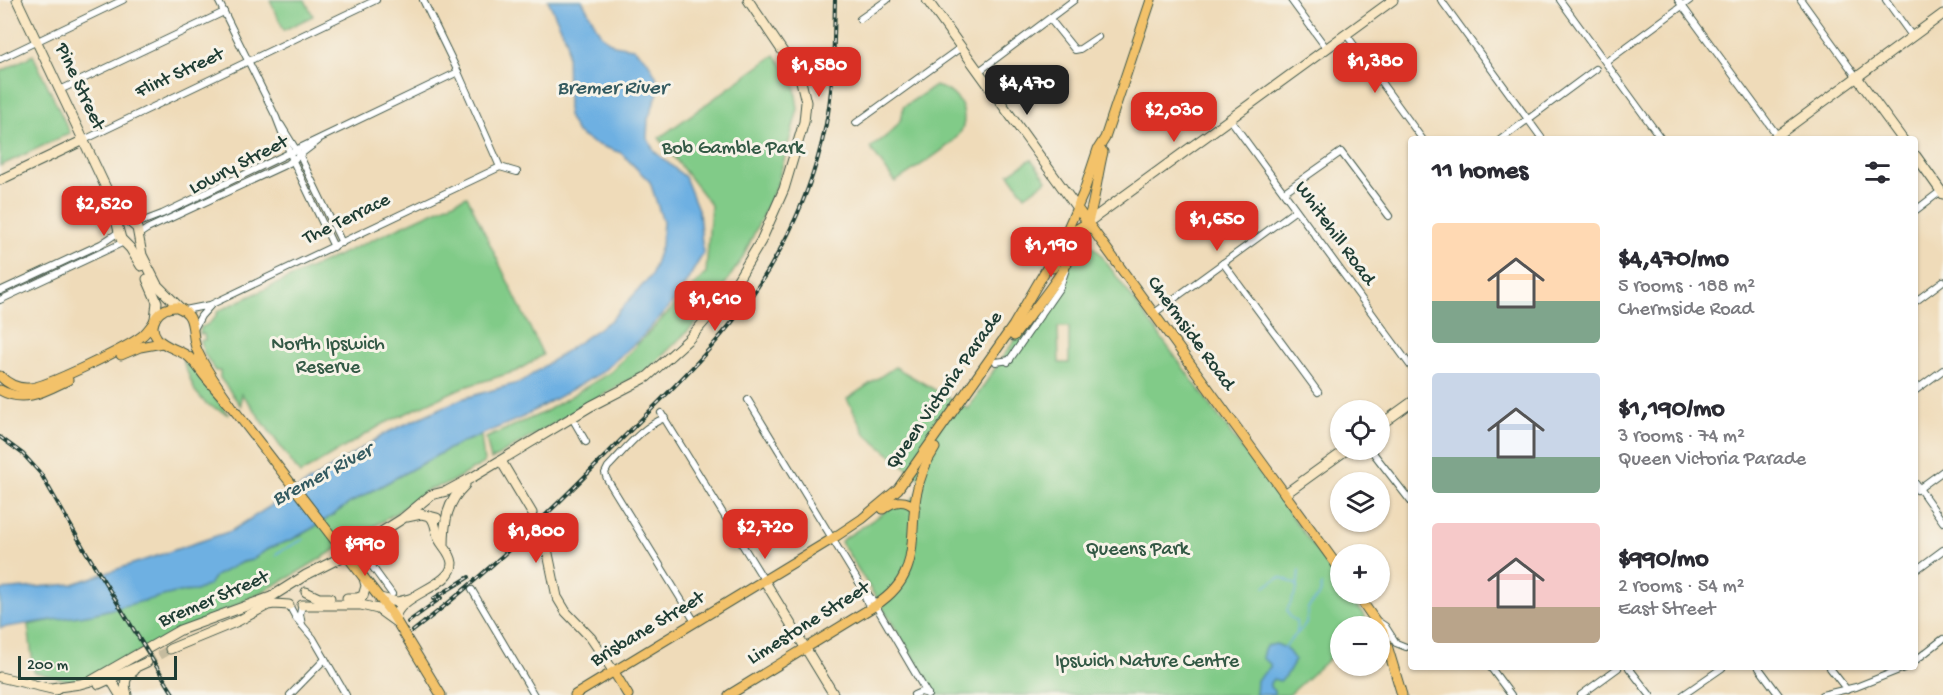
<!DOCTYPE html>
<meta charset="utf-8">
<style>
:root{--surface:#fff;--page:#f7f7f7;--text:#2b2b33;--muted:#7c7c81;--accent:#d93025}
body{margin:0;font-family:"Gochi Hand",sans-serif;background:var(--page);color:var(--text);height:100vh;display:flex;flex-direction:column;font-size:22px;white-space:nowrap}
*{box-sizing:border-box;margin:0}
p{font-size:20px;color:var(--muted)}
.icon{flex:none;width:33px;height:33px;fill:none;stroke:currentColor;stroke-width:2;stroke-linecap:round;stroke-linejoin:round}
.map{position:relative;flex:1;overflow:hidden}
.panel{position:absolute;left:1408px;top:136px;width:510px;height:534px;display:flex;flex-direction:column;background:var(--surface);border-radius:6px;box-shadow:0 2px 4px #0004}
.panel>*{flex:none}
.fabs{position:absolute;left:1330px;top:400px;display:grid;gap:12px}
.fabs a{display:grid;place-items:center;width:60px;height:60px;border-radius:50%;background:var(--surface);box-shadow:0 2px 4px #0004;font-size:30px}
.scale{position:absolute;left:18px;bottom:15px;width:159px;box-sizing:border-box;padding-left:6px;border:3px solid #1f3d34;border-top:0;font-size:16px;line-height:21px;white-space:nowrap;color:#1f3d34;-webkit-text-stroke:4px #f7f3e8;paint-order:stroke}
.price{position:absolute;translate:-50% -51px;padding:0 14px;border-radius:12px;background:var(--accent);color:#fff;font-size:20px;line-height:39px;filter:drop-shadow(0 2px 3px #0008)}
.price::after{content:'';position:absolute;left:50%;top:36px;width:18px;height:14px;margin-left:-9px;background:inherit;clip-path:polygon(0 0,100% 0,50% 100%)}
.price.selected{background:#222;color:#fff}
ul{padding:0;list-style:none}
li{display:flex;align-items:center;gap:18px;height:150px;padding:0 24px}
li span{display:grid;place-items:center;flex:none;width:168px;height:120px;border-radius:6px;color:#555}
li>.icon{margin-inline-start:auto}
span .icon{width:72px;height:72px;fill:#fffc;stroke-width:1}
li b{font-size:26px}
h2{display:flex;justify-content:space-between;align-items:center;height:72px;padding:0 24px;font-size:26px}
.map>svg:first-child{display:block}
.green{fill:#81cb88;stroke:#50845e;stroke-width:1.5;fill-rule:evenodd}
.water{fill:#6eb0e2;stroke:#46768b;stroke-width:1.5}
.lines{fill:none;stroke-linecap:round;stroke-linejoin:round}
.stream{stroke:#6eb0e2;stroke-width:1.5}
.secondary-tunnel{stroke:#c5bb9e;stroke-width:9;stroke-dasharray:9 4.5;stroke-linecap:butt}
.street-casing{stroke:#3e5548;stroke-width:8}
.secondary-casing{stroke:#3e5548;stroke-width:11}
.primary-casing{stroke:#3e5548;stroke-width:11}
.street{stroke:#fff;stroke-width:6}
.secondary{stroke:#fae7c3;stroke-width:9}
.primary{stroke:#f3c26a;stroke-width:9}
.rail-casing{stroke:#1f3d34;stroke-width:4}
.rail{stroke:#f7f3e8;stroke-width:1.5;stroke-dasharray:4.5;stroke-linecap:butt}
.primary-bridge-casing{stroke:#3e5548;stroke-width:11;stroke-linecap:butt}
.primary-bridge{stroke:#f3c26a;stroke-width:9}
.labels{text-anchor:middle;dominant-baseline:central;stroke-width:6;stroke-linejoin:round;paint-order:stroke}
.street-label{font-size:20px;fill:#1f3d34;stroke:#f7f3e8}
.park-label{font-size:20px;fill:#335945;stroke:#f7f3e8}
.water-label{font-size:21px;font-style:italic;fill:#335a60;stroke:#f7f3e8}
</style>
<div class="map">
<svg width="1943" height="695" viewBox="0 0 1943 695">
<rect width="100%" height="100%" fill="#f7f3e8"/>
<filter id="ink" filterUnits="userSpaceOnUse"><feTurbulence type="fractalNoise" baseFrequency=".0167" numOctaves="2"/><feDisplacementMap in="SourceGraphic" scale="12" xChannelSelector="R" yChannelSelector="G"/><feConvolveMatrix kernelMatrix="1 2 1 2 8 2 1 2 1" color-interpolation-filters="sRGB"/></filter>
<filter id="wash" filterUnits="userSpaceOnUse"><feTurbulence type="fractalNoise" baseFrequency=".008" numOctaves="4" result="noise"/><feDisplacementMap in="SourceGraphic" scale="24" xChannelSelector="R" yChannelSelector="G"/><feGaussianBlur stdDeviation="1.35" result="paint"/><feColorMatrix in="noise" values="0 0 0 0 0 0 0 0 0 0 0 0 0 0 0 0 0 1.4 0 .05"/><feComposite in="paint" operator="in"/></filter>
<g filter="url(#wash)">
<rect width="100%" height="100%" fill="#efdbb9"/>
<!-- green -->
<g class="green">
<polygon points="270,0 305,0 313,16 284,30"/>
<polygon points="33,55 70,133 0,166 0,72"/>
<polygon points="775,55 794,81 798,109 777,185 742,259 704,315 650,368 491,460 486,438 545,412 611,372 706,273 711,205 659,138"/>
<path d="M935,86c10,2 18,7 24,15 6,10 7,22 1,32 -11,16 -48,37 -65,49l-25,-34c14,-10 34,-22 33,-41z"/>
<polygon points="1031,159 1047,180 1025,196 1009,174"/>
<path d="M467,196l76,159 -26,16 -56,17 -78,36 -83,50 -50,-70 -9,-10v12l-21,-28v-7h-5l-11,-18 -4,-12 5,-1 -1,-6h-4l1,-7c7,-1 15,-9 17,-16z"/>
<path d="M1090,245l8,6 243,333v10h7l21,28 -5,5h-23v21l-52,47h-352l-96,-153 1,-2 37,-24 12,-9 15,-2 16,-16 2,-7 -53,-43 -6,-6 -18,-34 48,-32 73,42 34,-51 79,-108zM1058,327h11v36h-10z"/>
<polygon points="182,359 195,371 229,415 206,404 195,391"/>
<polygon points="481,435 484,463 447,484 429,489 396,513 290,577 237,605 81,680 67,680 34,672 28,625 108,609 179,592 196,591 215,576 234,565 252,560 269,548 291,540 318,525 350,503 454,446"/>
</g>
<!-- water -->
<g class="water">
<polygon points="548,0 582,0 601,35 614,45 633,48 647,60 656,76 659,90 648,119 647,138 655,152 685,177 699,212 703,254 677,298 642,337 601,373 521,418 454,446 350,503 318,525 291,540 269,548 252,560 242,562 215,576 209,585 196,591 179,592 92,614 0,628 0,590 73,584 231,531 386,433 461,399 521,382 611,320 651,276 661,246 663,222 650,182 621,153 593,143 577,133 568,116 567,41"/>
<polygon points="1276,644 1286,648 1295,660 1286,676 1280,681 1273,679 1270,683 1270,687 1274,691 1274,695 1256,695 1257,680 1270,667 1270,664 1262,658 1264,649 1267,646"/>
</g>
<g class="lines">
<!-- stream -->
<g class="stream">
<polyline points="276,556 277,553 304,539"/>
<path d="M1265,587c19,-14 14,-10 32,-2"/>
<polyline points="1297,632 1296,621 1290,617 1287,610 1297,590 1299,570"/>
<path d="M1284,648c7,-9 15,-16 22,-24l2,-16 12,-14 2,-9"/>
</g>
</g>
</g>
<g filter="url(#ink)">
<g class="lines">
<!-- secondary-tunnel -->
<g class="secondary-tunnel">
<polyline points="532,513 540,528"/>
<polyline points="147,662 170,649"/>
</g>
<defs>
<g id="street">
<polyline points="218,0 276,117 293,161 334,247"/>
<polyline points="423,0 458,72 500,167"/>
<polyline points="1291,0 1327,49"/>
<polyline points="1441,0 1543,140"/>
<polyline points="1560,0 1662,140"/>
<polyline points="1678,0 1777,135"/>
<polyline points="1801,0 1856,76"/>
<polyline points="1886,0 1912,36"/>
<polyline points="860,19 887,0"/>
<polyline points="1050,19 1075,50 1080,49 1098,37"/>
<polyline points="1346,34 1423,140"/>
<polyline points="0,59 123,0"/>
<polyline points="1606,62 1690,0"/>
<polyline points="978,72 1074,0"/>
<polyline points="60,90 224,12"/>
<polyline points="1230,119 1412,368"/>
<polyline points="856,123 960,48"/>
<polyline points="281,125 300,156 342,243"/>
<polyline points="84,140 376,0"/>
<polyline points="1500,140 1596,69"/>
<polyline points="500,167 517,172"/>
<polyline points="1284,192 1341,152 1389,216"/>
<polyline points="73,207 107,190"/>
<polyline points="1916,210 1941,191"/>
<polyline points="133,225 162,214 458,72"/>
<polyline points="138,235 147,229 289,163 318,141"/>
<polyline points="1223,263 1318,392"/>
<polyline points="0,291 101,244 119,232"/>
<polyline points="0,300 124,242"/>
<polyline points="1916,301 1943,281"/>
<polyline points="185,310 210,305 500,167"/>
<polyline points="1153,314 1296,210"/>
<polyline points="194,329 201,316 210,306"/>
<polyline points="996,362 1010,360"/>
<polyline points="1008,362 1060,287 1066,269"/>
<polyline points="1916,390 1943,370"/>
<polyline points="748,400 858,581 873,601 928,695"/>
<polyline points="661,413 764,580"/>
<polyline points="572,418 586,442"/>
<path d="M665,418c-23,8 -41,33 -57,49l-3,6 2,6 88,143"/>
<polyline points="1371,450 1412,503"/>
<polyline points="1916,484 1943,522"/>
<polyline points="1917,490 1943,471"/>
<polyline points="358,547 392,594"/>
<polyline points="1916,570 1943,550"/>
<polyline points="472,590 534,695"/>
<polyline points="862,590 870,609"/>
<polyline points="289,605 296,618 313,638 346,695"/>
<polyline points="302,605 300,614 302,625"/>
<polyline points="1376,620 1385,626 1396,643 1406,647"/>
<polyline points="1916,660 1943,639"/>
<polyline points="1491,668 1511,695"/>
<polyline points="1629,668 1650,695"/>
<polyline points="1759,668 1779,695"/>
<polyline points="1830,668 1847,690"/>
<polyline points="290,695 325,659"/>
<polyline points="914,695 921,692 928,694"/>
<polyline points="1581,695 1618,668"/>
<polyline points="1683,695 1722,668"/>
<polyline points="1822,695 1856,687 1904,668"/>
</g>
<g id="secondary">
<polyline points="17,0 107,190 124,217 137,228 142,255 157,285 180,308"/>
<polyline points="927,0 1077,208"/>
<polyline points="1856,76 1903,140"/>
<polyline points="1771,140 1943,14"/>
<polyline points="1916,156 1943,194"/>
<polyline points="0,180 84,140"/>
<polyline points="112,205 121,239 130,248 141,266"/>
<polyline points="1087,223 1393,0"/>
<polyline points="147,279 157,302 155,319"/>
<polyline points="1380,425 1412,402"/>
<polyline points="501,461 532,513"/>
<polyline points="1285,494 1346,450"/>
<polyline points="407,517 421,514 437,518"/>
<polyline points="540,528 545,539 557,597 566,612 591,638 614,672"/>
<path d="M444,546c0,-25 3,-44 21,-61"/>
<polyline points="764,580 834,695"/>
<polyline points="306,592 319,598 330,598"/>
<polyline points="347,598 357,598 363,596 366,586 364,578"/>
<polyline points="380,598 397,602 409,599"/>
<polyline points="302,605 361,605 378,609 396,622"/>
<path d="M395,619c2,-25 58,-32 57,-56 -1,-10 -9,-16 -13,-24 -4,-8 -2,-14 -8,-22"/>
<polyline points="170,649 238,621 268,605 274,604 289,605"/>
<polyline points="108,675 120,695"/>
<polyline points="0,677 56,690"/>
<polyline points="99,684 147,662"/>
<polyline points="51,688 80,684 91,681 180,630 271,597 306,575 340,558 402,519 431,495 447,491 473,477 591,406 647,377 689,339 731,291 761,241 784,189 804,122 806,102 800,77 748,0"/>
<path d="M127,695c-3,-11 -3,-18 7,-24"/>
</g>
<g id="primary">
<polyline points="1077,208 1341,571"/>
<polyline points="1053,268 1077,229 1087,223"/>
<path d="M177,307c21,7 13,27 20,43 9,22 25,41 38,61 -9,-11 -19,-21 -28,-32 -6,-7 -11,-16 -18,-22 -10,-8 -24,-9 -32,-19 -11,-15 3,-32 20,-31z"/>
<path d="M1014,336c26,-35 57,-70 73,-112 8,-22 10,-48 16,-72"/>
<polyline points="121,355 140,347 162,343"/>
<path d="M0,376c8,8 17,13 29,12 16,0 99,-41 113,-52 5,-4 8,-9 12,-14"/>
<path d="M0,390c25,14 45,1 68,-10"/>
<path d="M883,509c10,-8 22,-11 32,-1"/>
<polyline points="364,578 392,614 441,695"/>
<polyline points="1357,594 1383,632 1402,695"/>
<polyline points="614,672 628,695"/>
<polyline points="575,695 832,539 862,519 898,489 1013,326 1061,244 1083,194 1098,149 1105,138 1151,0"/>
<path d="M729,695l147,-90c45,-29 33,-64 40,-109 3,-17 9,-33 19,-48"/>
</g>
</defs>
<!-- street casing -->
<use href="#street" class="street-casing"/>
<!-- secondary casing -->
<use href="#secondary" class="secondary-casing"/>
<!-- primary casing -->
<use href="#primary" class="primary-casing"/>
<!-- street -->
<use href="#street" class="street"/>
<!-- secondary -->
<use href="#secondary" class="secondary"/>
<!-- primary -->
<use href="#primary" class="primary"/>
<defs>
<g id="rail">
<polyline points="0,437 23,454 41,474 83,547 174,695"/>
<polyline points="433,599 469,577"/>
<polyline points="408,622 441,598"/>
<path d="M413,631c72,-55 137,-119 201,-184 35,-36 72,-70 104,-108 55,-63 96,-143 110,-226 6,-37 6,-75 7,-113"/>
</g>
</defs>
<!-- rail casing -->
<use href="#rail" class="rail-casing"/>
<!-- rail -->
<use href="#rail" class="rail"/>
<defs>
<polyline id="primary-bridge" points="235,411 364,578"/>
</defs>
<!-- primary-bridge casing -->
<use href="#primary-bridge" class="primary-bridge-casing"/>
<!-- primary-bridge -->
<use href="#primary-bridge" class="primary-bridge"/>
</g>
</g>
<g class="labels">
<!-- street labels -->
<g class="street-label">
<text transform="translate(180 74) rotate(-25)">Flint Street</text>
<text transform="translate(79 87) rotate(65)">Pine Street</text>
<text transform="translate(239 166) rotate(-27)">Lowry Street</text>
<text transform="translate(347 220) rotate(-26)">The Terrace</text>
<text transform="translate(1334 234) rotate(54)">Whitehill Road</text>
<text transform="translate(1190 334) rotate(54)">Chermside Road</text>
<text transform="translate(945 391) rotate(-55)">Queen Victoria Parade</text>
<text transform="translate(214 600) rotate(-23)">Bremer Street</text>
<text transform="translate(809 624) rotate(-32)">Limestone Street</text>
<text transform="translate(648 630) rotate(-31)">Brisbane Street</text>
</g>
<!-- park labels -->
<g class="park-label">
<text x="733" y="149">Bob Gamble Park</text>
<text x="328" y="345">North Ipswich<tspan x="328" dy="23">Reserve</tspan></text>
<text x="1137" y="550">Queens Park</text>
<text x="1147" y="662">Ipswich Nature Centre</text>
</g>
<!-- water labels -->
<g class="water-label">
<text x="612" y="89">Bremer River</text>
<text transform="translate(323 476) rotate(-28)">Bremer River</text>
</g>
</g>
</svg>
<div class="fabs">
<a><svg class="icon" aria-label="locate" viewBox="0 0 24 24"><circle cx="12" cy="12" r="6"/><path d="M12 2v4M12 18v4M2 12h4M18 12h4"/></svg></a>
<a><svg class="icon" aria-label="layers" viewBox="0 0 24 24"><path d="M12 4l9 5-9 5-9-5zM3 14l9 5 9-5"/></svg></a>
<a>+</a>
<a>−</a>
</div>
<div class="scale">200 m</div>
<b class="price" style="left:1375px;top:94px">$1,380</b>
<b class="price" style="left:819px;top:98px">$1,580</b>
<b class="price selected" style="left:1027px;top:116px">$4,470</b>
<b class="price" style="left:1174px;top:143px">$2,030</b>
<b class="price" style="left:104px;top:237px">$2,520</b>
<b class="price" style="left:1217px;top:252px">$1,650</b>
<b class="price" style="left:1051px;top:278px">$1,190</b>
<b class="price" style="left:715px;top:332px">$1,610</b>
<b class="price" style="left:765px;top:560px">$2,720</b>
<b class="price" style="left:536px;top:564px">$1,800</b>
<b class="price" style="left:365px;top:577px">$990</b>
<section class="panel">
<h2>11 homes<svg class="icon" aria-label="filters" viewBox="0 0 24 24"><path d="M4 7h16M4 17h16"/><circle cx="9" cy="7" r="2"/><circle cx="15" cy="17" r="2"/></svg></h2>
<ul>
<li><span style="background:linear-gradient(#ffd9b3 65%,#7fa58c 0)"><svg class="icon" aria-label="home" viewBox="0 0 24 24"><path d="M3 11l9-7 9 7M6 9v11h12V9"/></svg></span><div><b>$4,470/mo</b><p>5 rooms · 188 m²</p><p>Chermside Road</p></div></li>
<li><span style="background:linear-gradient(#c9d6e8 70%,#7fa58c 0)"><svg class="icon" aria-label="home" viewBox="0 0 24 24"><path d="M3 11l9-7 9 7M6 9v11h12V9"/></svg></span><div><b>$1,190/mo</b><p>3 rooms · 74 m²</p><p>Queen Victoria Parade</p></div></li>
<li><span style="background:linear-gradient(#f6c9c9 70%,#b9a48a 0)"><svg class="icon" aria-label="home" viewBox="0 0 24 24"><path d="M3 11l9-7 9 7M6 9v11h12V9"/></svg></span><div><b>$990/mo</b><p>2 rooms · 54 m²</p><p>East Street</p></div></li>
</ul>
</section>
</div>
